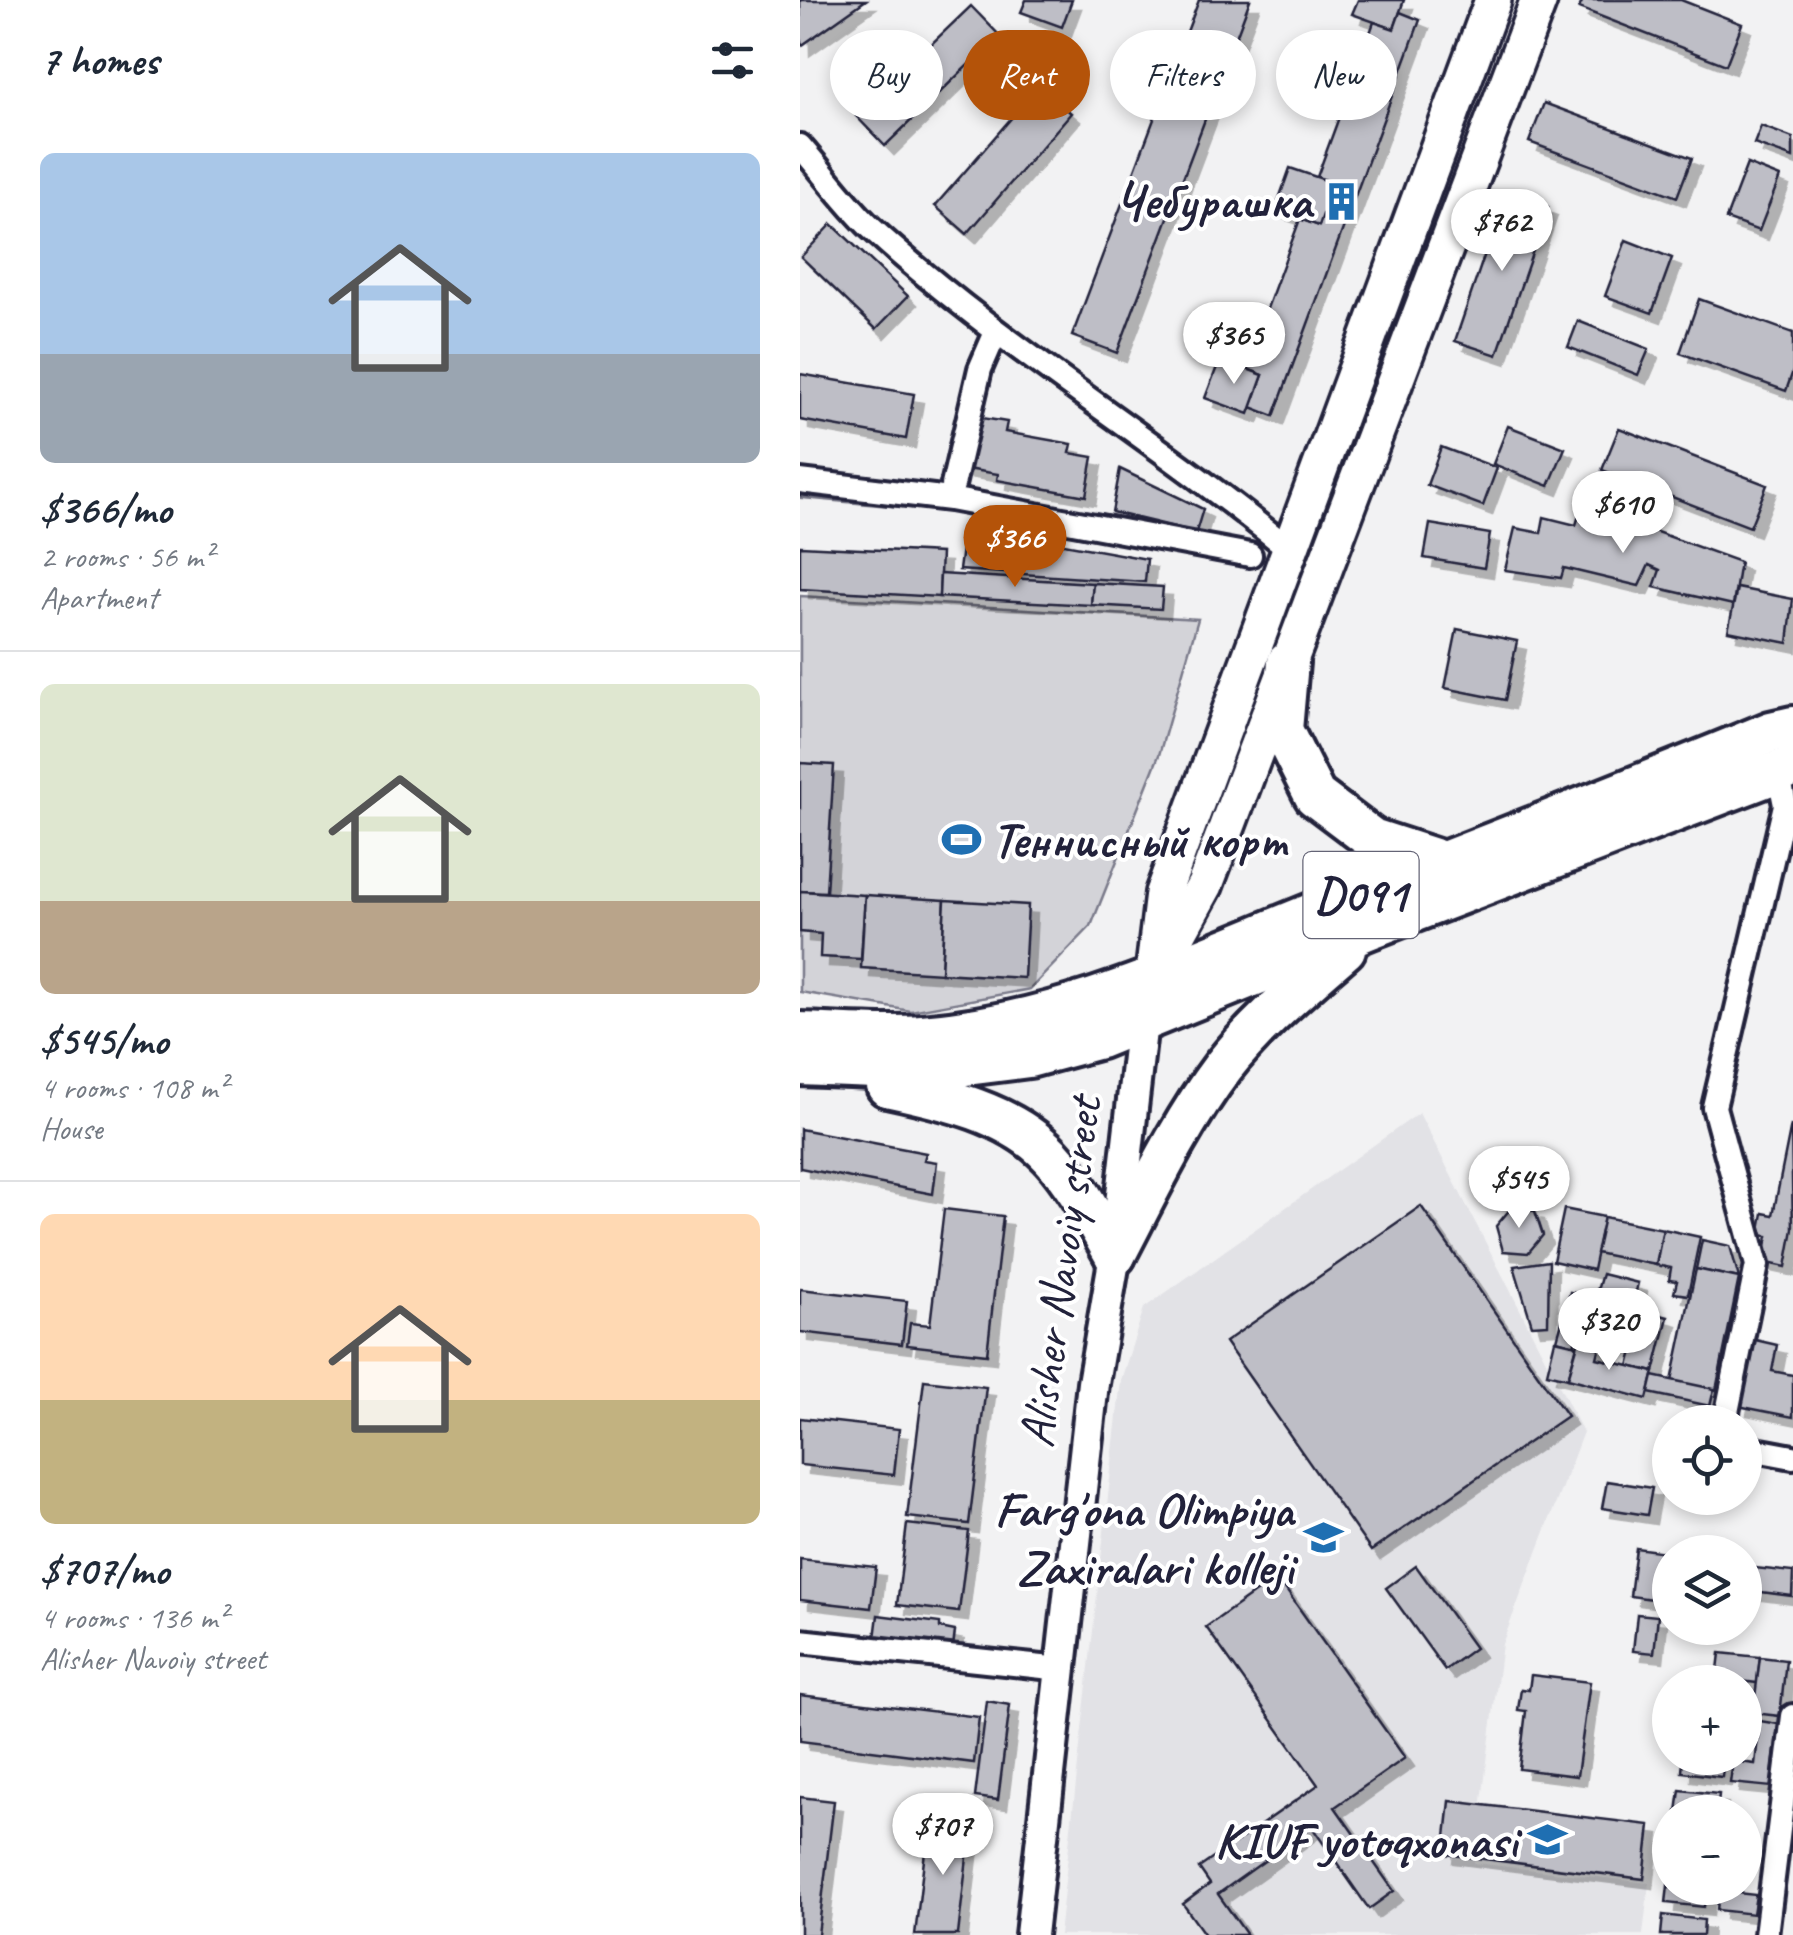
<!DOCTYPE html>
<meta charset="utf-8">
<style>
:root{--surface:#fff;--page:#f6f6f7;--text:#1f2937;--muted:#747a83;--line:#e0e1e3;--accent:#b45309}
body{margin:0;font-family:Caveat,sans-serif;background:var(--page);color:var(--text);height:100vh;display:flex;flex-direction:column;font-size:38px;white-space:nowrap}
*{box-sizing:border-box;margin:0}
p{font-size:32px;color:var(--muted)}
.icon{flex:none;width:55px;height:55px;fill:none;stroke:currentColor;stroke-width:2;stroke-linecap:round;stroke-linejoin:round}
.map{position:relative;flex:1;overflow:hidden}
.details{display:flex;flex-direction:column;background:var(--surface);width:800px}
.details>*{flex:none}
.hud{position:absolute;left:30px;top:30px;width:812px;height:90px;display:flex;gap:20px}
.controls{position:absolute;left:852px;top:1405px;display:grid;gap:20px}
.controls a{display:grid;place-items:center;width:110px;height:110px;border-radius:50%;background:var(--surface);box-shadow:0 5px 15px #0003;font-size:50px}
.price{position:absolute;translate:-50% -85px;padding:0 22px;border-radius:35px;background:#fff;color:#222;font-size:32px;line-height:65px;filter:drop-shadow(0 2px 5px #0008)}
.price::after{content:'';position:absolute;left:50%;top:60px;width:30px;height:22px;margin-left:-15px;background:inherit;clip-path:polygon(0 0,100% 0,50% 100%)}
.price.selected{background:var(--accent);color:#fff}
ul{padding:0;list-style:none}
li{display:grid;align-content:center;gap:20px;height:530px;padding:0 40px}
li+li{border-top:2px solid var(--line)}
li span{display:grid;place-items:center;height:310px;border-radius:15px;color:#555}
li>.icon{margin-inline-start:auto}
span .icon{width:180px;height:180px;fill:#fffc;stroke-width:1}
li b{font-size:42px}
h2{display:flex;justify-content:space-between;align-items:center;height:120px;padding:0 40px;font-size:42px}
.pill{padding:0 35px;border-radius:45px;background:var(--surface);box-shadow:0 5px 15px #0003;font-size:35px;line-height:90px}
.pill.selected{background:var(--accent);color:#fff}
main{display:flex;flex:1;min-height:0}
.map>svg:first-child{display:block}
.built{fill:#e2e2e6}
.green{fill:#d3d3d8;stroke:#7a7a8a;stroke-width:2.5}
.lines{fill:none;stroke-linecap:round;stroke-linejoin:round}
.stream{stroke:#727282;stroke-width:6}
.building{fill:#bebec6;stroke:#22223b;stroke-width:2.5;filter:url(#shadow)}
.street-casing{stroke:#22223b;stroke-width:30}
.secondary-casing{stroke:#22223b;stroke-width:38}
.primary-casing{stroke:#22223b;stroke-width:42}
.highway-casing{stroke:#22223b;stroke-width:48}
.street{stroke:#fff;stroke-width:22}
.secondary{stroke:#fff;stroke-width:30}
.primary{stroke:#fff;stroke-width:35}
.highway{stroke:#fff;stroke-width:40}
.labels{text-anchor:middle;dominant-baseline:central;stroke-width:8;stroke-linejoin:round;paint-order:stroke}
.shield{fill:#fff;stroke:#646476;stroke-width:2.5}
.shield-label{font-size:48px;font-weight:bold;fill:#22223b}
.poi-label{font-size:50px;font-weight:bold;fill:#22223b;stroke:#fff;text-anchor:end}
.street-label{font-size:50px;fill:#22223b;stroke:#fff}
</style>
<main>
<section class="details">
<h2>7 homes<svg class="icon" aria-label="filters" viewBox="0 0 24 24"><path d="M4 7h16M4 17h16"/><circle cx="9" cy="7" r="2"/><circle cx="15" cy="17" r="2"/></svg></h2>
<ul>
<li><span style="background:linear-gradient(#a9c7e8 65%,#9aa5b1 0)"><svg class="icon" aria-label="home" viewBox="0 0 24 24"><path d="M3 11l9-7 9 7M6 9v11h12V9"/></svg></span><div><b>$366/mo</b><p>2 rooms · 56 m²</p><p>Apartment</p></div></li>
<li><span style="background:linear-gradient(#dfe7d0 70%,#b9a48a 0)"><svg class="icon" aria-label="home" viewBox="0 0 24 24"><path d="M3 11l9-7 9 7M6 9v11h12V9"/></svg></span><div><b>$545/mo</b><p>4 rooms · 108 m²</p><p>House</p></div></li>
<li><span style="background:linear-gradient(#ffd9b3 60%,#c2b280 0)"><svg class="icon" aria-label="home" viewBox="0 0 24 24"><path d="M3 11l9-7 9 7M6 9v11h12V9"/></svg></span><div><b>$707/mo</b><p>4 rooms · 136 m²</p><p>Alisher Navoiy street</p></div></li>
</ul>
</section>
<div class="map">
<svg width="993" height="1935" viewBox="0 0 993 1935">
<defs>
<filter id="shadow"><feDropShadow dx="9" dy="9" stdDeviation="0" flood-color="#0004"/></filter>
</defs>
<rect width="100%" height="100%" fill="#f2f2f3"/>
<filter id="ink" filterUnits="userSpaceOnUse"><feTurbulence type="fractalNoise" baseFrequency=".01" numOctaves="2"/><feDisplacementMap in="SourceGraphic" scale="20" xChannelSelector="R" yChannelSelector="G"/><feConvolveMatrix kernelMatrix="1 2 1 2 8 2 1 2 1" color-interpolation-filters="sRGB"/></filter>
<g filter="url(#ink)">
<!-- built -->
<polygon class="built" points="619,1113 783,1432 702,1644 674,1863 849,1883 843,1935 259,1935 321,1380 344,1308"/>
<!-- green -->
<polygon class="green" points="0,596 398,619 359,755 291,926 230,989 111,1011 0,992"/>
<g class="lines">
<!-- stream -->
<polyline class="stream" points="0,496 121,507"/>
</g>
<!-- building -->
<g class="building">
<polygon points="0,0 66,0 1,46"/>
<polygon points="226,0 272,0 262,27 221,12"/>
<polygon points="399,0 450,0 317,353 272,336"/>
<polygon points="558,0 604,0 594,29 552,14"/>
<polygon points="783,0 881,0 942,24 926,65 779,8"/>
<polygon points="171,6 199,35 85,146 56,116"/>
<polygon points="600,12 620,20 474,416 451,407 463,375 445,368 500,219 519,226 534,183 517,177 574,22 594,29"/>
<polygon points="239,86 271,113 167,234 135,206"/>
<polygon points="744,103 892,158 877,197 729,142"/>
<polygon points="961,126 993,138 993,158 954,144"/>
<polygon points="947,164 980,177 959,231 926,219"/>
<polygon points="490,168 534,183 519,226 475,210"/>
<polygon points="706,192 748,207 697,355 655,341"/>
<polygon points="32,224 108,296 76,329 1,257"/>
<polygon points="826,240 872,258 852,313 805,296"/>
<polygon points="899,299 993,333 993,371 986,391 880,353"/>
<polygon points="778,321 849,349 838,375 768,347"/>
<polygon points="420,359 463,375 449,414 405,398"/>
<polygon points="0,374 114,394 106,439 0,420"/>
<polygon points="170,416 207,422 205,432 272,444 270,453 293,457 286,496 197,480 198,474 160,468"/>
<polygon points="708,426 765,448 749,486 693,464"/>
<polygon points="819,428 967,485 950,527 802,470"/>
<polygon points="641,447 697,468 683,506 627,485"/>
<polygon points="320,469 403,509 396,532 312,512"/>
<polygon points="782,505 940,562 933,605 854,587 860,570 849,565 839,586 764,568 761,578 705,570 715,528 741,533 744,517 776,525"/>
<polygon points="630,524 690,534 684,568 624,558"/>
<polygon points="165,526 347,559 345,582 159,570"/>
<polygon points="0,546 141,553 139,597 0,589"/>
<polygon points="140,574 293,583 291,605 139,597"/>
<polygon points="293,583 363,587 361,609 291,605"/>
<polygon points="937,588 993,599 988,643 928,631"/>
<polygon points="657,629 717,641 705,700 645,688"/>
<polygon points="0,763 34,765 26,892 0,891"/>
<polygon points="0,891 65,895 61,959 20,957 21,934 0,932"/>
<polygon points="65,895 145,900 141,973 61,968"/>
<polygon points="145,900 228,905 224,978 141,973"/>
<polygon points="991,1125 993,1229 986,1267 963,1262 968,1236 959,1235 963,1213 973,1215"/>
<polygon points="0,1129 126,1153 124,1160 137,1162 133,1194 0,1168"/>
<polygon points="621,1206 767,1416 571,1551 425,1342"/>
<polygon points="711,1208 735,1211 743,1235 728,1253 703,1251 696,1226"/>
<polygon points="144,1209 203,1216 187,1354 107,1345 110,1323 130,1325"/>
<polygon points="764,1209 804,1217 793,1270 753,1261"/>
<polygon points="804,1217 863,1229 856,1265 796,1253"/>
<polygon points="863,1229 900,1237 888,1295 874,1293 877,1281 869,1280 871,1268 856,1265"/>
<polygon points="902,1240 930,1246 939,1278 896,1269"/>
<polygon points="749,1261 748,1324 732,1325 714,1266"/>
<polygon points="896,1269 939,1278 916,1390 872,1381"/>
<polygon points="802,1274 838,1283 833,1304 796,1294"/>
<polygon points="0,1289 107,1301 102,1344 0,1332"/>
<polygon points="770,1292 787,1296 774,1345 757,1340"/>
<polygon points="787,1296 811,1302 806,1320 782,1314"/>
<polygon points="811,1302 868,1317 854,1372 829,1366 839,1329 806,1320"/>
<polygon points="951,1339 977,1345 972,1371 993,1375 993,1417 938,1406"/>
<polygon points="755,1340 777,1345 768,1378 747,1373"/>
<polygon points="779,1340 800,1346 797,1358 854,1372 847,1399 768,1378"/>
<polygon points="853,1376 914,1389 910,1406 849,1393"/>
<polygon points="124,1380 186,1387 169,1524 107,1517"/>
<polygon points="0,1418 99,1429 94,1475 0,1465"/>
<polygon points="807,1481 852,1488 847,1515 802,1508"/>
<polygon points="107,1524 169,1531 159,1612 97,1605"/>
<polygon points="836,1548 866,1552 860,1600 830,1596"/>
<polygon points="0,1559 76,1567 71,1608 0,1600"/>
<polygon points="616,1566 675,1648 645,1670 586,1588"/>
<polygon points="945,1567 993,1572 992,1596 945,1590"/>
<polygon points="477,1577 605,1758 535,1807 594,1891 569,1909 512,1827 418,1894 447,1935 405,1935 383,1904 410,1884 399,1868 518,1785 406,1627"/>
<polygon points="837,1614 858,1616 854,1653 833,1651"/>
<polygon points="78,1615 140,1623 140,1628 155,1631 153,1648 75,1638"/>
<polygon points="920,1653 960,1657 957,1683 917,1678"/>
<polygon points="960,1657 986,1660 980,1716 953,1713"/>
<polygon points="731,1675 790,1682 777,1776 719,1769 726,1711 718,1710 721,1689 729,1690"/>
<polygon points="0,1695 179,1717 174,1763 0,1741"/>
<polygon points="187,1701 210,1705 198,1800 175,1797"/>
<polygon points="960,1721 978,1724 971,1787 930,1783 933,1761 955,1764"/>
<polygon points="883,1758 924,1758 922,1777 882,1772"/>
<polygon points="880,1790 919,1794 917,1812 877,1812"/>
<polygon points="0,1797 34,1801 18,1935 0,1935"/>
<polygon points="650,1801 850,1825 844,1879 644,1854"/>
<polygon points="129,1818 171,1823 158,1935 115,1935"/>
<polygon points="870,1869 870,1888 906,1888 904,1907 866,1903"/>
<polygon points="919,1891 956,1895 953,1914 917,1910"/>
<polygon points="863,1915 904,1920 903,1935 861,1935"/>
</g>
<g class="lines">
<defs>
<g id="street">
<path d="M0,146c23,26 45,57 70,81 130,119 283,210 419,322"/>
<polyline points="0,481 150,499 450,555"/>
<polyline points="153,485 180,369 196,332"/>
<polyline points="925,1422 957,1265 914,1107 985,805 978,770"/>
<polyline points="945,1448 993,1457"/>
<polyline points="0,1641 261,1669"/>
<polyline points="966,1935 993,1716"/>
</g>
<polyline id="secondary" points="231,1935 293,1383 315,1255 342,1022"/>
<g id="primary">
<polyline points="355,960 363,893 693,0"/>
<polyline points="349,992 352,981 405,885 739,0"/>
</g>
<g id="highway">
<polyline points="488,662 482,730 515,796 572,839 643,862"/>
<path d="M0,1033c40,1 82,5 122,2 152,-12 285,-81 425,-135 142,-55 283,-110 424,-168l22,-5"/>
<polyline points="0,1065 126,1070 229,1057 300,1038 568,929 993,766"/>
<path d="M87,1086c56,12 123,26 164,70 26,28 45,66 64,99"/>
<path d="M315,1255c33,-63 65,-131 108,-188 34,-44 80,-81 122,-118"/>
</g>
</defs>
<!-- street casing -->
<use href="#street" class="street-casing"/>
<!-- secondary casing -->
<use href="#secondary" class="secondary-casing"/>
<!-- primary casing -->
<use href="#primary" class="primary-casing"/>
<!-- highway casing -->
<use href="#highway" class="highway-casing"/>
<!-- street -->
<use href="#street" class="street"/>
<!-- secondary -->
<use href="#secondary" class="secondary"/>
<!-- primary -->
<use href="#primary" class="primary"/>
<!-- highway -->
<use href="#highway" class="highway"/>
</g>
</g>
<!-- icons -->
<defs>
<symbol id="building-bare" viewBox="-9 -9 18 18"><path d="M-4-6H4V6H1V3H-1V6H-4ZM-2.5-4.3h1.7v1.8h-1.7ZM.8-4.3h1.7v1.8H.8ZM-2.5-1h1.7V.8h-1.7ZM.8-1h1.7V.8H.8Z" fill="#1f6fb2" stroke="#fff" stroke-width="2.5" paint-order="stroke"/></symbol>
<symbol id="stadium-bare" viewBox="-9 -9 18 18"><path d="M0-5a6.5 5 0 1 0 0 10a6.5 5 0 1 0 0-10ZM-3.5-1.8h7v3.6h-7Z" fill="#1f6fb2" stroke="#fff" stroke-width="2.5" paint-order="stroke"/></symbol>
<symbol id="university-bare" viewBox="-9 -9 18 18"><path d="M0-5L7-2L0 1L-7-2ZM-4 1L0 2.5L4 1V4Q0 6-4 4Z" fill="#1f6fb2" stroke="#fff" stroke-width="2.5" paint-order="stroke"/></symbol>
</defs>
<g fill-rule="evenodd">
<use href="#building-bare" x="514" y="174" width="55" height="55"/>
<use href="#stadium-bare" x="134" y="812" width="55" height="55"/>
<use href="#university-bare" x="496" y="1510" width="55" height="55"/>
<use href="#university-bare" x="720" y="1812" width="55" height="55"/>
</g>
<g class="labels">
<!-- shield labels -->
<rect class="shield" x="503.5" y="852" width="115" height="86" rx="8"/>
<g class="shield-label">
<text x="561" y="895">D091</text>
</g>
<!-- poi labels -->
<g class="poi-label">
<text x="511" y="201">Чебурашка</text>
<text x="192" y="840" text-anchor="start">Теннисный корт</text>
<text x="493" y="1509">Farg'ona Olimpiya<tspan x="493" dy="58">Zaxiralari kolleji</tspan></text>
<text x="717" y="1840">KIUF yotoqxonasi</text>
</g>
<!-- street labels -->
<g class="street-label">
<text transform="translate(260 1272) rotate(-82)">Alisher Navoiy street</text>
</g>
</g>
</svg>
<div class="controls">
<a><svg class="icon" aria-label="locate" viewBox="0 0 24 24"><circle cx="12" cy="12" r="6"/><path d="M12 2v4M12 18v4M2 12h4M18 12h4"/></svg></a>
<a><svg class="icon" aria-label="layers" viewBox="0 0 24 24"><path d="M12 4l9 5-9 5-9-5zM3 14l9 5 9-5"/></svg></a>
<a>+</a>
<a>−</a>
</div>
<b class="price" style="left:702px;top:274px">$762</b>
<b class="price" style="left:434px;top:387px">$365</b>
<b class="price" style="left:823px;top:556px">$610</b>
<b class="price selected" style="left:215px;top:590px">$366</b>
<b class="price" style="left:719px;top:1231px">$545</b>
<b class="price" style="left:809px;top:1373px">$320</b>
<b class="price" style="left:143px;top:1878px">$707</b>
<div class="hud">
<a class="pill">Buy</a>
<a class="pill selected">Rent</a>
<a class="pill">Filters</a>
<a class="pill">New</a>
</div>
</div>
</main>
